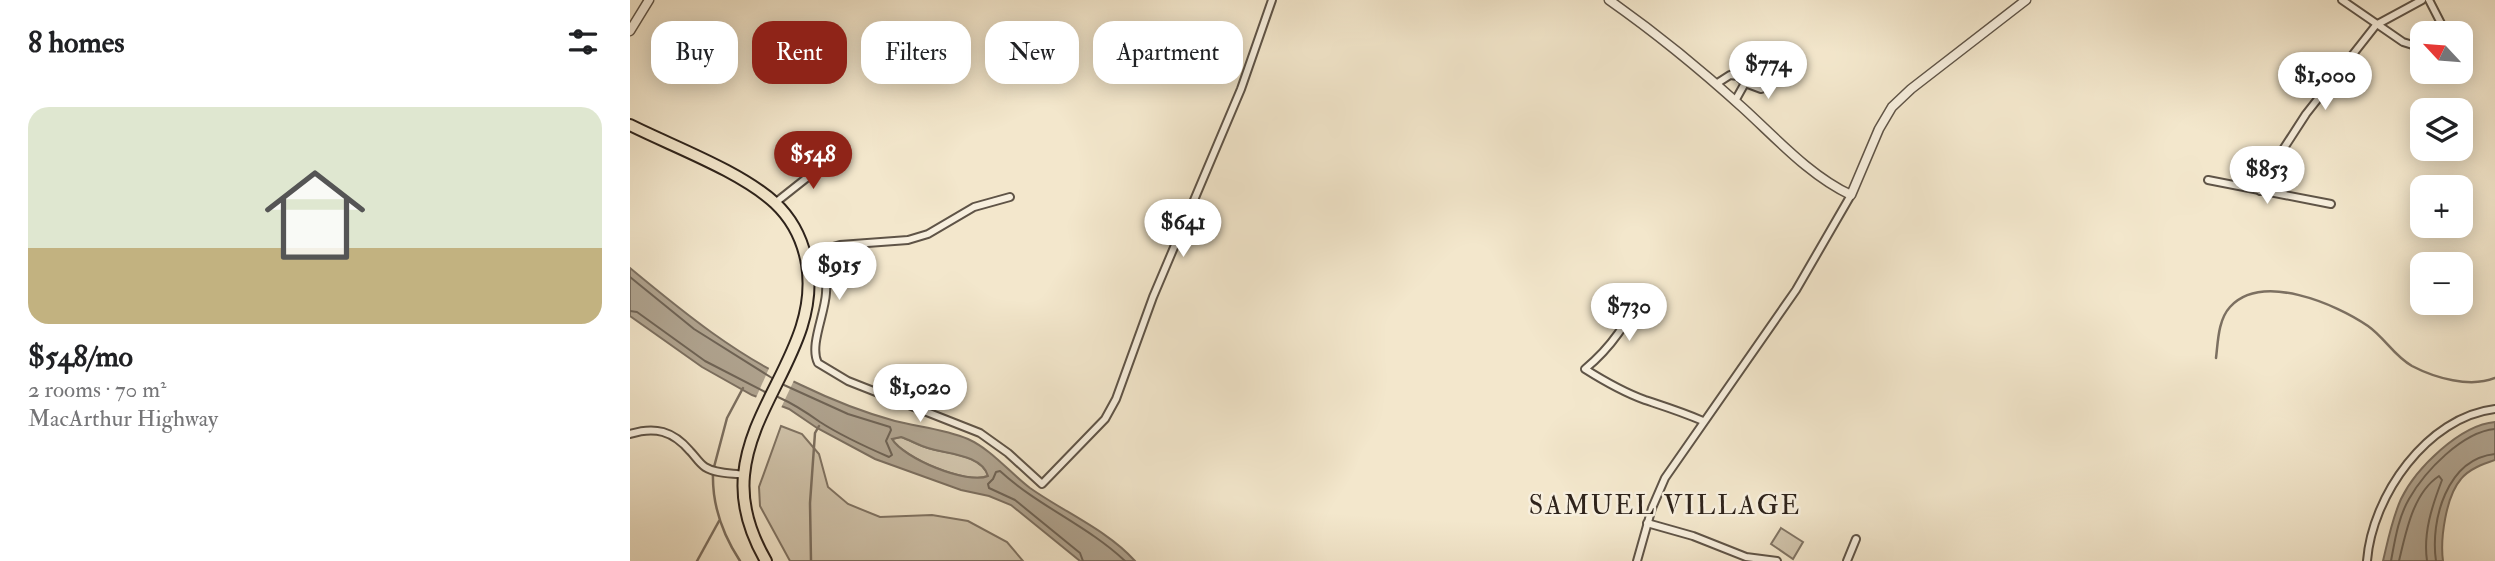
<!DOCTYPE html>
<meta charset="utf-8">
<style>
:root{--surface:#fff;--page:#f6f6f6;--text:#202124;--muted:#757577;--accent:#8f2418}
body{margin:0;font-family:"IM FELL Double Pica",serif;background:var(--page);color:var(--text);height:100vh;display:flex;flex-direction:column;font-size:26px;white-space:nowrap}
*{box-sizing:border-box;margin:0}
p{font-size:23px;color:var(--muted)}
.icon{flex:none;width:38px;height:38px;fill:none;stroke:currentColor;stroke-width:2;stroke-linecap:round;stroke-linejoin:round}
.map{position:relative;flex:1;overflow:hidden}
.drawer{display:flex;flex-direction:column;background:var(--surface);width:630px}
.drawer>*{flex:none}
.guide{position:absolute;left:21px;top:21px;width:665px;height:63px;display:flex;gap:14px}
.needle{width:46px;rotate:296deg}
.tools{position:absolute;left:1780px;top:21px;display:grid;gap:14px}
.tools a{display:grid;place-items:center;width:63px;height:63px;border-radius:14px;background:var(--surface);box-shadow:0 4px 18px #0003;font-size:35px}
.price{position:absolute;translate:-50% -60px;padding:0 16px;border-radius:24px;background:#fff;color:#222;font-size:23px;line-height:46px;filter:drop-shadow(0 2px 4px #0008)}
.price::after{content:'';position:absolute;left:50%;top:42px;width:21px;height:16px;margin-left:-10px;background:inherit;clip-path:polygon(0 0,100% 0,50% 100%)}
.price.active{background:var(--accent);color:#fff}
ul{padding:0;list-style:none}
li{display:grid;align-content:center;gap:14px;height:371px;padding:0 28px}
li span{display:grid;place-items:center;height:217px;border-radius:21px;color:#555}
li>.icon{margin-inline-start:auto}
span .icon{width:126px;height:126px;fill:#fffc;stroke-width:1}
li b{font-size:30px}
h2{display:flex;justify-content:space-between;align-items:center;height:84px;padding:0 28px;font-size:30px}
.tag{padding:0 24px;border-radius:21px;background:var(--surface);box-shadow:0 4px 18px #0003;font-size:24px;line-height:63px}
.tag.active{background:var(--accent);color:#fff}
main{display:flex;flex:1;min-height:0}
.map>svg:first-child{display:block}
.green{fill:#d2c6ae;stroke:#807464;stroke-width:2}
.water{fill:#b0a490;stroke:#7c7061;stroke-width:2;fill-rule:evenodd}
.pier{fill:#f3e7cc}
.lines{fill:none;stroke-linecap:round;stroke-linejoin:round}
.shore{stroke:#6f6456;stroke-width:2}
.stream{stroke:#7c7061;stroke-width:2.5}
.minor-casing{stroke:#5f5447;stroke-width:10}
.tertiary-casing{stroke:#5f5447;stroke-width:11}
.trunk-casing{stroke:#2e231b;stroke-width:14}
.minor{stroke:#f7efde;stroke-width:6}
.tertiary{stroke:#f7efde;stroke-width:8}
.trunk{stroke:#f3e7cc;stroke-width:10}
.labels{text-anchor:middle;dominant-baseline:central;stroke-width:5;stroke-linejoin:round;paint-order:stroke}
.neighbourhood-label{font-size:26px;letter-spacing:2px;fill:#2e231b;stroke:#f7efde}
</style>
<main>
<section class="drawer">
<h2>8 homes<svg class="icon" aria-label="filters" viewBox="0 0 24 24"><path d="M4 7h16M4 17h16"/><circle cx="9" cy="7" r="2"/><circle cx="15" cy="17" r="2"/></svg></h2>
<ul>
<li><span style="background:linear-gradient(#dfe7d0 65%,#c2b280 0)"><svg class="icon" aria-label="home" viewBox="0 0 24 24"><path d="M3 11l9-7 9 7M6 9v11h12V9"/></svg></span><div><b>$548/mo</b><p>2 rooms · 70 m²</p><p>MacArthur Highway</p></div></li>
</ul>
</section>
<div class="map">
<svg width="1865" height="561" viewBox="0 0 1865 561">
<rect width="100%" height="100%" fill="#f3e7cc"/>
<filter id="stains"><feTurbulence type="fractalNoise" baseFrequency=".00286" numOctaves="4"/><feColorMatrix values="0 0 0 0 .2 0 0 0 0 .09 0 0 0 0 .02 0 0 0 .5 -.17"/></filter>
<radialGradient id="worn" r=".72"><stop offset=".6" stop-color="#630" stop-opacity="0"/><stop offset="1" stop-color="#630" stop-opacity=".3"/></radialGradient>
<!-- green -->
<g class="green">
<polygon points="151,426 172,434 189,454 198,487 218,504 250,517 302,515 338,521 377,542 393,561 160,561 130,506 129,487"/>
<path d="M271,437c9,3 17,8 27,11 18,6 54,6 60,28 -21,9 -84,-18 -96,-37z"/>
<polygon points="1151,528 1173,542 1163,559 1141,544"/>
</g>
<!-- water -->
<g class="water">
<path d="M0,268c53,44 108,89 171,117 31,15 61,27 94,36 24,6 50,8 73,18 24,11 41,33 62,49 34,24 77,42 105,73h-55l-69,-56 -22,-9 -28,-6 -86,-31 -58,-31 -28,-19 -37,-14 -50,-28 -72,-51zM271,437c9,3 17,8 27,11 17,6 54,6 60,28 -21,9 -85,-18 -96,-37z"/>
<path d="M1865,422v38c-12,4 -26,9 -34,19 -15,17 -21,60 -18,82h-60c5,-21 9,-42 18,-62 15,-31 59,-74 94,-77z"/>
</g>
<!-- pier -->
<polygon class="pier" points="140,366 165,378 150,410 125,400"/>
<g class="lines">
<!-- shore -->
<g class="shore">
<polyline points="0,277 64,329 142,378"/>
<polyline points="0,311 7,312 75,361 135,392"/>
<path d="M148,397c16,7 28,15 42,25 20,13 46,25 69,35l3,-2 -6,-14 5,-11 -1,-3 -42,-13 -64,-29"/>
<path d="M453,561l-3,-8 -65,-53 -26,-12 -1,-4 5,-5 3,-7 4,-1c38,35 88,55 125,90"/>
<path d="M1761,561c4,-21 7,-43 18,-62 16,-28 53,-67 86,-70"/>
<path d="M1769,561c7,-29 14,-68 40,-85l3,4c-10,26 -19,53 -15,81"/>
<path d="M1806,561c-6,-41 11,-102 59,-107"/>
</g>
<!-- stream -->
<g class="stream">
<path d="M1586,358c2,-16 2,-38 14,-51 32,-35 106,-3 138,19 17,12 26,30 44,40 23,12 58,22 83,12"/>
<polyline points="84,467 97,418 113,388"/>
<path d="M83,473c-1,31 10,62 27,88"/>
<polyline points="67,561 89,521"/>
<polyline points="181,561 180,503 185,433 189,426"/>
</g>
<defs>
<g id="minor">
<polyline points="1712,0 1773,42 1792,48"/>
<polyline points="1799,0 1816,33"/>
<polyline points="1830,59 1831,60"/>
<polyline points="1086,84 1100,75 1108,76 1115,83"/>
<polyline points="1105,101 1115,83 1131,89 1141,72"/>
<polyline points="1578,180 1701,204"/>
<polyline points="1630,191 1643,165 1676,114 1746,25 1792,0"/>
<polyline points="145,203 203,157"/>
<path d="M192,250c3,14 5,28 4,43 -1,21 -17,53 -8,70l30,18 132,52 28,20 34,31 63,-65 11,-20 37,-102 88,-208 31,-89"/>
<polyline points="175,255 210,245 278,240 298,234 344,207 380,197"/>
<path d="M1013,292c-17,31 -30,54 -58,77 19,12 38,23 60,31 21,7 37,12 58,21"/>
<path d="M0,434c25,-8 43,-3 60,17 5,5 9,12 15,16 11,7 27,6 39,8"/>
<polyline points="1017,523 1063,536 1116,557 1147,561"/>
<polyline points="1007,561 1022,508 1035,478 1166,290 1221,195"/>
<polyline points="1217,561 1226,539"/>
<path d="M1737,561c5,-65 60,-144 128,-152"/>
</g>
<g id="tertiary">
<path d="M979,0c47,33 91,69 134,108 33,30 67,68 108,87l28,-66 13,-22 19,-18 115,-89"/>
<polyline points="0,31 19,0"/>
</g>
<path id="trunk" d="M0,125c44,22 110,46 145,78 17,16 28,38 32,61 13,79 -56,136 -63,211 -3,31 7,60 22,86"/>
</defs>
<!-- minor casing -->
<use href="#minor" class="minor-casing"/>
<!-- tertiary casing -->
<use href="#tertiary" class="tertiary-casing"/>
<!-- trunk casing -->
<use href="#trunk" class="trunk-casing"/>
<!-- minor -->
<use href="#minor" class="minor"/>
<!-- tertiary -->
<use href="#tertiary" class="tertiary"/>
<!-- trunk -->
<use href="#trunk" class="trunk"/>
</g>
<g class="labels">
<!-- neighbourhood labels -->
<g class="neighbourhood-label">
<text x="1035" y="506">SAMUEL VILLAGE</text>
</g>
</g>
<rect width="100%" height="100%" filter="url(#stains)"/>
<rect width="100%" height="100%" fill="url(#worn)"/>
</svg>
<div class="tools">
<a><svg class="needle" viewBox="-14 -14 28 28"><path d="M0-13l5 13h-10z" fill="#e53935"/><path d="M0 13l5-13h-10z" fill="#757577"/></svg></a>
<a><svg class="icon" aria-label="layers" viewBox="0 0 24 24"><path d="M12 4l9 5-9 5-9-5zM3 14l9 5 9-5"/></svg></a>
<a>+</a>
<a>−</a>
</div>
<b class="price" style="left:1138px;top:101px">$774</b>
<b class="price" style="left:1695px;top:112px">$1,000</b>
<b class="price active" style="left:183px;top:191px">$548</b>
<b class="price" style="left:1637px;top:206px">$853</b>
<b class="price" style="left:553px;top:259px">$641</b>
<b class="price" style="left:209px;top:302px">$915</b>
<b class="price" style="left:999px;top:343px">$730</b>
<b class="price" style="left:290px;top:424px">$1,020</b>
<div class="guide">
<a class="tag">Buy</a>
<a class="tag active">Rent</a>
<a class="tag">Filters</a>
<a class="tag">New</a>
<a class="tag">Apartment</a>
</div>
</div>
</main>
